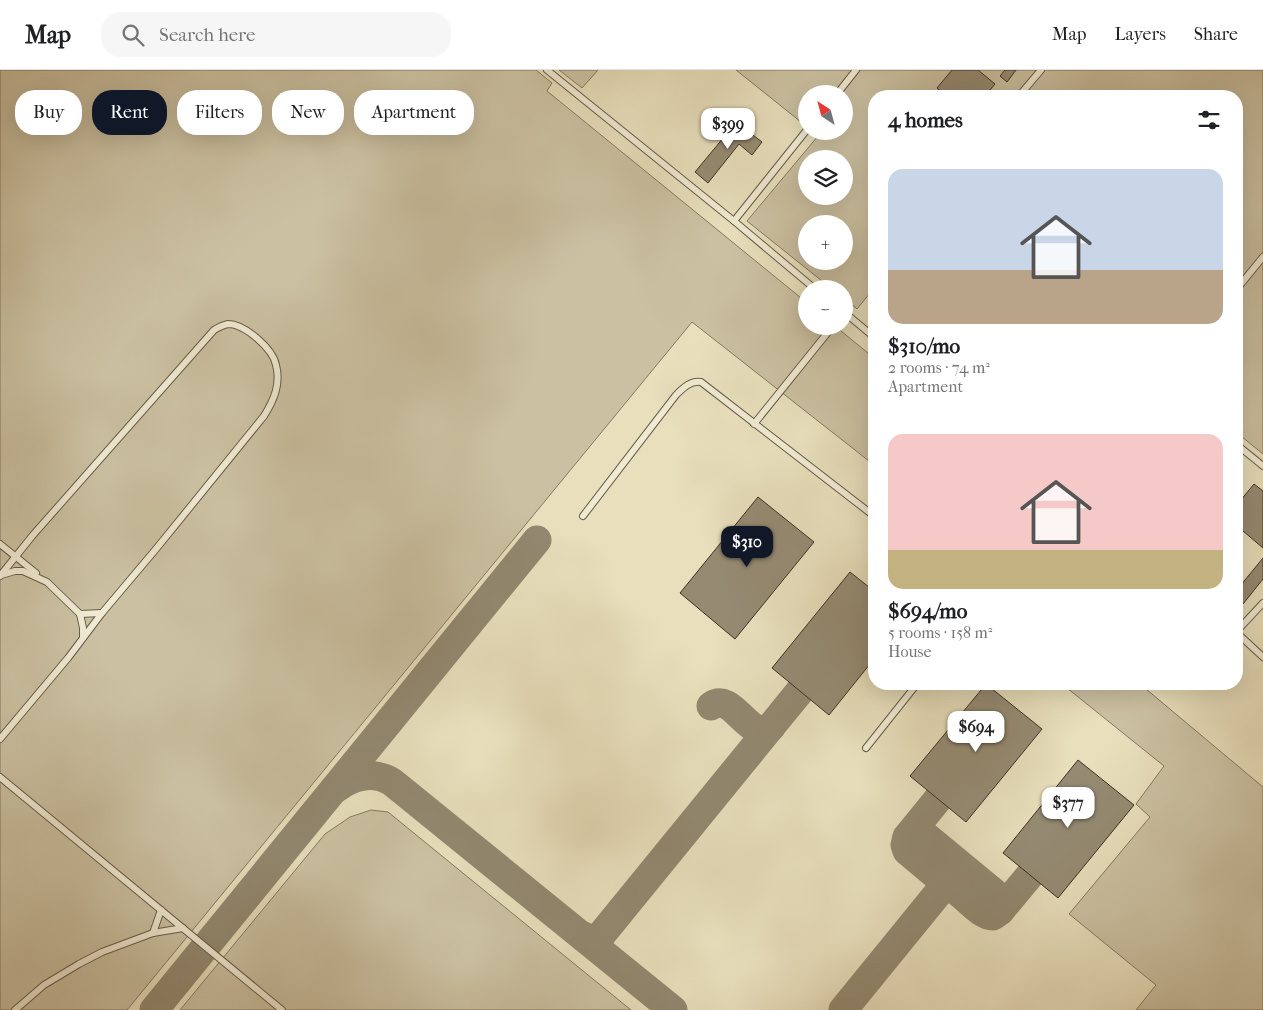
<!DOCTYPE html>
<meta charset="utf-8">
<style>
:root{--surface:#fff;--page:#f6f6f6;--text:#202124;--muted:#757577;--line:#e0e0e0;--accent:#111827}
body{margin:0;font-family:"IM FELL French Canon",serif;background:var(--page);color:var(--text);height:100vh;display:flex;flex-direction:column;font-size:19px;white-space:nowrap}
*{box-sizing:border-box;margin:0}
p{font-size:16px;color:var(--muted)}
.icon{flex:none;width:28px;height:28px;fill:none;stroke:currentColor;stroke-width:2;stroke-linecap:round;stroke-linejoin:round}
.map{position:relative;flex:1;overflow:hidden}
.sheet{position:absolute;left:868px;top:20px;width:375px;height:600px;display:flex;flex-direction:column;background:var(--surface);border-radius:20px;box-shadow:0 5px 20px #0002}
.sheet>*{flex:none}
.guide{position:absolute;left:15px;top:20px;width:475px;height:45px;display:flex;gap:10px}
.needle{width:32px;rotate:324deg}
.tools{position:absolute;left:798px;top:15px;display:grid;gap:10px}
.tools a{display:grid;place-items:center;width:55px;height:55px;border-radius:50%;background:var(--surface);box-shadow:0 5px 20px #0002;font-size:25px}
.price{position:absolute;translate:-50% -42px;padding:0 11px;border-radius:10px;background:#fff;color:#222;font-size:16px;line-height:32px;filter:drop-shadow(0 1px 2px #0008)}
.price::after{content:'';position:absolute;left:50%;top:30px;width:15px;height:11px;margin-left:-8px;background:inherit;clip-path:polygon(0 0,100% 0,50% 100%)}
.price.on{background:var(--accent);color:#fff}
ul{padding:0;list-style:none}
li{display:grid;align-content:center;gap:10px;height:265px;padding:0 20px}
li span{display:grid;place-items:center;height:155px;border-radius:15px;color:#555}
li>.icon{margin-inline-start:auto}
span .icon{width:90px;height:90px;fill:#fffc;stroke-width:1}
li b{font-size:21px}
h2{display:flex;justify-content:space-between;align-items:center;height:60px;padding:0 20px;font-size:21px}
.chip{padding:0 18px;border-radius:20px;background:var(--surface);box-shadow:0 5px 20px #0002;font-size:18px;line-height:45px}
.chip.on{background:var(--accent);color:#fff}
header{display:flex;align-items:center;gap:30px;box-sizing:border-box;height:70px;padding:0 25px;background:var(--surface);border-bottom:1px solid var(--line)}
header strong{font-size:24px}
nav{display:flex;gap:28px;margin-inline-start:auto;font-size:18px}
.search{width:350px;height:45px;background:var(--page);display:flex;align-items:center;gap:12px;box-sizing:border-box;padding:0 18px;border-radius:20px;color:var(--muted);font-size:19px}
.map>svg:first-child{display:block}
.green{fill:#cbc1a2;stroke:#847963;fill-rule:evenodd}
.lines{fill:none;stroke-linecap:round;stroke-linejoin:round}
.taxiway{stroke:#928870;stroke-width:29}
.building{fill:#958b73;stroke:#3c3124}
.service-casing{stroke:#675c4a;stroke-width:8}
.service{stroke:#f0ead3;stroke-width:6}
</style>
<header>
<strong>Map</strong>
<div class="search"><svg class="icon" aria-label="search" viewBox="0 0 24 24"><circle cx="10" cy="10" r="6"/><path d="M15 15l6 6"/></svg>Search here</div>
<nav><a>Map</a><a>Layers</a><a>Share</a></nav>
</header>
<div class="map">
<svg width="1263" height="940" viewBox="0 0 1263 940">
<rect width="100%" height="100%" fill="#e8dfbc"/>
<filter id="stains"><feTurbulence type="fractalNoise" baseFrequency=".004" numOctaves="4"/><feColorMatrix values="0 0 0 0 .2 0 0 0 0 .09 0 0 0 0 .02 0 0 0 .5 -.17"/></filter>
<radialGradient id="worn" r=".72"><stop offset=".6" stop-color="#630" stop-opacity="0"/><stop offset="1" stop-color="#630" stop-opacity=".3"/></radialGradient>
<!-- green -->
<g class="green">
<polygon points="0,0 536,0 552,13 547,21 806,232 806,256 835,256 874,288 874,395 692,252 127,940 0,940"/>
<polygon points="559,0 598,0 582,18"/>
<path d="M736,0h527v384l-27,-22v-336h-362v192l-17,21 -13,-11v-9h-12l-85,-68 71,-85 -6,-5h32v-37h-38v32zM806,89h38v37h-38zM806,154h38v37h-38z"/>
<polygon points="1062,614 1140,614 1263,717 1263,940 1136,940 1156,915 1069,844 1150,747 1136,734 1164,696"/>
<polygon points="371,740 388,742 631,940 180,940 325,764 350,747"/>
</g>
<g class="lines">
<!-- taxiway -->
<g class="taxiway">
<path d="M711,636c22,-16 38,37 60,21"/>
<path d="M337,718c16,-13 37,-17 55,-6l281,228"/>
<path d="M938,729l-31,38 -2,8 2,6 31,26 3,4 1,4 -3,7c2,-2 4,-3 7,-4 13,-3 31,28 47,28l7,-5 30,-36"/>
<path d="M907,767l7,-5 9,2 75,62c5,5 5,9 2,15"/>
<path d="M581,865c8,4 14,4 21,-1l198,-243"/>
<polyline points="154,940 537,470"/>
<polyline points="843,940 939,822"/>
</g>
</g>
<!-- building -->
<g class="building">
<polygon points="952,0 978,0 995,14 985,26 946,26 937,18"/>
<polygon points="1005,0 1016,0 1007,12 1000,6"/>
<polygon points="739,49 751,59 749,62 762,72 752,85 739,74 708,113 695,102"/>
<polygon points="1254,414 1263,421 1263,478 1236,455 1236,436"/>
<polygon points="758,427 814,472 735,569 680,523"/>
<polygon points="1263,488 1263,509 1243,534 1236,528 1236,521"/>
<polygon points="850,502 874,521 874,589 829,645 772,598"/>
<polygon points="986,614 1042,659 966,752 910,706"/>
<polygon points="1078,690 1134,735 1058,828 1003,783"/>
</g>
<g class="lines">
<defs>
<g id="service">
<polyline points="547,0 734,151 815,219"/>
<polyline points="837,24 856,0"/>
<polyline points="1019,26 1041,0"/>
<polyline points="734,151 806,61"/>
<polyline points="1236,220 1263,187"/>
<polyline points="844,242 874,267"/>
<polyline points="754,354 833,256"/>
<polyline points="1236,374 1263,396"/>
<path d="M583,446l93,-121c7,-7 15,-15 25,-13l173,134"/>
<polyline points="0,474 36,503"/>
<polyline points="1,505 15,501 23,501 47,512 80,544 83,558 83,567"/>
<path d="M0,506l33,-41 181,-205c5,-3 9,-5 14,-6 17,0 45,25 48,41 5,19 -2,35 -12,51l-108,133 -54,64 -34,45 -68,81"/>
<polyline points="80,544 102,543"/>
<polyline points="1236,562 1263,533"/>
<polyline points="1236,562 1263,587"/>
<polyline points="866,678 917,614"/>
<polyline points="0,707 282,940"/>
<polyline points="153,863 161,840"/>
<polyline points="15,940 44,915 79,894 102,882 153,863 183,858"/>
</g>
</defs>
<!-- service casing -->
<use href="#service" class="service-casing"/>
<!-- service -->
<use href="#service" class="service"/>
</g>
<rect width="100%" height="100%" filter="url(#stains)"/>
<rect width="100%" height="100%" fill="url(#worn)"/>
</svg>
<div class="tools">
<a><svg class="needle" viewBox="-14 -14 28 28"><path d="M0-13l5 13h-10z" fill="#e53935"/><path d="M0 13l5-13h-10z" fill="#757577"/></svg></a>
<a><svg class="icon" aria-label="layers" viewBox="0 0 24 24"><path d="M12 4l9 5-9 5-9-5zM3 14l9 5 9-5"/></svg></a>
<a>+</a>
<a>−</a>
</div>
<b class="price" style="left:728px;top:80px">$399</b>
<b class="price on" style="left:747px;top:498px">$310</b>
<b class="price" style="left:976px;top:683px">$694</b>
<b class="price" style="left:1068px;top:759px">$377</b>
<div class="guide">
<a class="chip">Buy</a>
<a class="chip on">Rent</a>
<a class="chip">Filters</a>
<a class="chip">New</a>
<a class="chip">Apartment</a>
</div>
<section class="sheet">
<h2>4 homes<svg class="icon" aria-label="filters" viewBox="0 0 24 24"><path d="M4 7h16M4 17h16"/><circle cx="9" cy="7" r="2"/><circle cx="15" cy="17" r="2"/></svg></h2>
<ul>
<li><span style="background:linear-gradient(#c9d6e8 65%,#b9a48a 0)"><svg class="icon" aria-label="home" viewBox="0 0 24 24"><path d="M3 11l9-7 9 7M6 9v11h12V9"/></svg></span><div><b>$310/mo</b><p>2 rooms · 74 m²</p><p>Apartment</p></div></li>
<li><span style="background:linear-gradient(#f6c9c9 75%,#c2b280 0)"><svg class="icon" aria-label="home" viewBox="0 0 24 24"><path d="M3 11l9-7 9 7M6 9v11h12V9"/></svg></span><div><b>$694/mo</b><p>5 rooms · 158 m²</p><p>House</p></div></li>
</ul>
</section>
</div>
